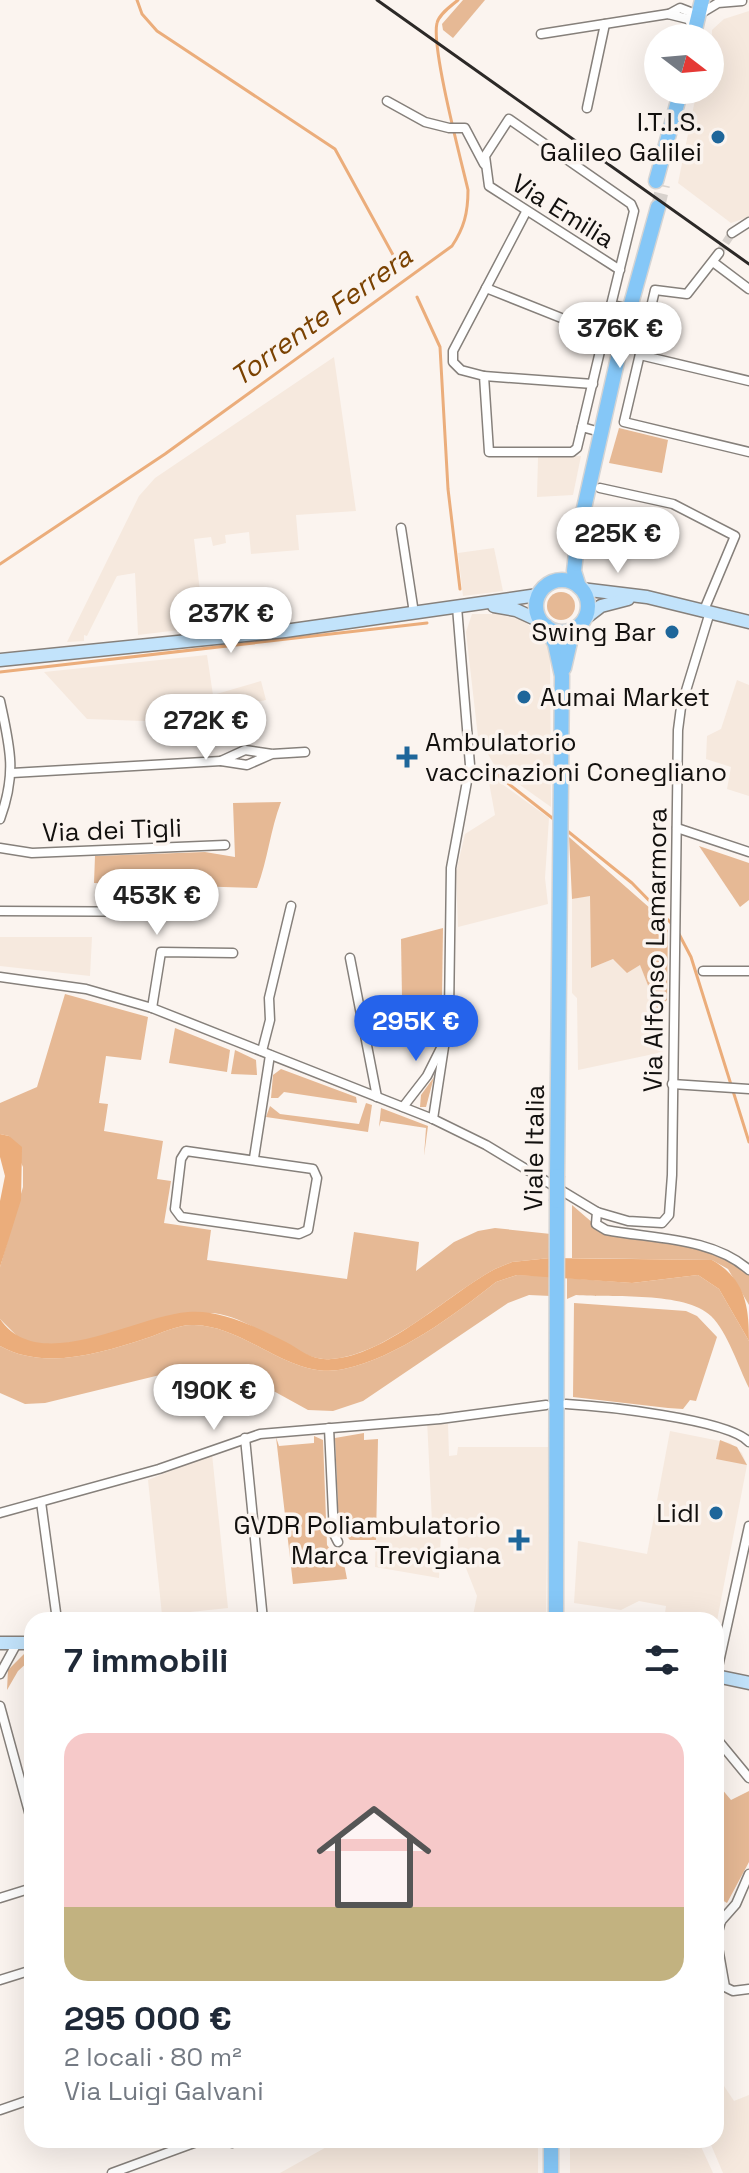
<!DOCTYPE html>
<html lang="it">
<meta charset="utf-8">
<style>
:root{--surface:#fff;--page:#f2f2f3;--text:#1f2937;--muted:#747a83;--accent:#2563eb}
body{margin:0;font-family:"Space Grotesk",sans-serif;background:var(--page);color:var(--text);height:100vh;display:flex;flex-direction:column;font-size:30px;white-space:nowrap}
*{box-sizing:border-box;margin:0}
p{font-size:26px;color:var(--muted)}
.icon{flex:none;width:44px;height:44px;fill:none;stroke:currentColor;stroke-width:2;stroke-linecap:round;stroke-linejoin:round}
.map{position:relative;flex:1;overflow:hidden}
.panel{position:absolute;left:24px;top:1612px;width:700px;height:536px;display:flex;flex-direction:column;background:var(--surface);border-radius:24px;box-shadow:0 8px 32px #0002}
.panel>*{flex:none}
.needle{width:52px;rotate:106deg}
.fabs{position:absolute;left:644px;top:24px;display:grid;gap:16px}
.fabs a{display:grid;place-items:center;width:80px;height:80px;border-radius:50%;background:var(--surface);box-shadow:0 8px 32px #0002;font-size:40px}
.price{position:absolute;translate:-50% -68px;padding:0 18px;border-radius:28px;background:#fff;color:#222;font-size:26px;line-height:52px;filter:drop-shadow(0 2px 4px #0008)}
.price::after{content:'';position:absolute;left:50%;top:48px;width:24px;height:18px;margin-left:-12px;background:inherit;clip-path:polygon(0 0,100% 0,50% 100%)}
.price.current{background:var(--accent);color:#fff}
ul{padding:0;list-style:none}
li{display:grid;align-content:center;gap:16px;height:424px;padding:0 40px}
li span{display:grid;place-items:center;height:248px;border-radius:24px;color:#555}
li>.icon{margin-inline-start:auto}
span .icon{width:144px;height:144px;fill:#fffc;stroke-width:1}
li b{font-size:34px}
h2{display:flex;justify-content:space-between;align-items:center;height:96px;padding:0 40px;font-size:34px}
.map>svg:first-child{display:block}
.built{fill:#f6e9de}
.green{fill:#e6b995}
.water{fill:#ebad7b}
.lines{fill:none;stroke-linecap:round;stroke-linejoin:round}
.stream{stroke:#ebad7b;stroke-width:3}
.street-tunnel{stroke:#d8d2cd;stroke-width:8;stroke-dasharray:8 4;stroke-linecap:butt}
.primary-tunnel{stroke:#d8d2cd;stroke-width:14;stroke-dasharray:14 7;stroke-linecap:butt}
.street-casing{stroke:#86807b;stroke-width:11}
.secondary-casing{stroke:#86807b;stroke-width:15}
.primary-casing{stroke:#d4d4d4;stroke-width:17}
.street{stroke:#fff;stroke-width:8}
.secondary{stroke:#c2e3fb;stroke-width:12}
.primary{stroke:#85c7f7;stroke-width:14}
.rail{stroke:#2c2927;stroke-width:3}
.primary-bridge-casing{stroke:#d4d4d4;stroke-width:17;stroke-linecap:butt}
.primary-bridge{stroke:#85c7f7;stroke-width:14}
.poi-dot{fill:#1e669a;stroke:#fbf4ef;stroke-width:3}
.labels{text-anchor:middle;dominant-baseline:central;stroke-width:7;stroke-linejoin:round;paint-order:stroke}
.poi-label{font-size:26px;fill:#12100e;stroke:#fbf4ef;text-anchor:end}
.street-label{font-size:26px;fill:#12100e;stroke:#fbf4ef}
.water-label{font-size:28px;font-style:italic;fill:#7a4202;stroke:#fbf4ef}
</style>
<div class="map">
<svg width="749" height="2173" viewBox="0 0 749 2173">
<rect width="100%" height="100%" fill="#fbf4ef"/>
<!-- built -->
<g class="built">
<polygon points="749,11 749,217 731,223 678,183 697,90 710,90 712,30 724,19"/>
<polygon points="334,357 356,511 296,515 299,550 251,554 249,532 225,535 226,543 213,546 211,537 194,539 204,627 138,635 135,573 117,576 87,636 84,635 84,641 67,642 139,496 155,478"/>
<polygon points="581,456 573,495 537,497 538,457"/>
<polygon points="494,548 503,591 463,596 458,553"/>
<polygon points="472,614 496,614 523,620 546,641 550,655 551,807 496,768 478,737 466,632"/>
<polygon points="207,655 213,695 261,681 266,700 172,722 87,719 44,672"/>
<polygon points="737,680 749,685 749,796 727,789 731,767 706,759 707,736 721,729"/>
<polygon points="486,766 494,778 549,818 545,878 548,904 458,927 456,872 465,834 495,815"/>
<polygon points="590,895 591,968 613,959 640,964 663,1025 657,1028 663,1052 578,1070 577,998 572,993 572,899"/>
<polygon points="0,937 92,937 90,976 0,966"/>
<polygon points="427,1420 448,1424 449,1456 457,1455 458,1447 548,1447 546,1620 472,1620 477,1596 458,1548 457,1524 432,1522"/>
<polygon points="670,1431 730,1443 742,1453 747,1465 716,1626 716,1620 664,1620 666,1606 639,1601 621,1610 574,1603 578,1541 647,1554"/>
<polygon points="212,1454 228,1608 162,1615 148,1480"/>
<polygon points="376,1525 424,1526 425,1530 441,1531 439,1578 375,1567"/>
<polygon points="716,2074 734,2101 749,2095 749,2173 723,2173 709,2140 716,2140"/>
<polygon points="339,2140 538,2140 538,2173 280,2173"/>
<polygon points="570,2140 698,2140 713,2173 570,2173"/>
</g>
<!-- green -->
<g class="green">
<polygon points="463,0 485,0 453,38 443,30 442,24"/>
<polygon points="619,428 668,440 662,473 609,463"/>
<circle cx="561" cy="606" r="14"/>
<path d="M281,802c-11,29 -13,57 -24,86l-163,-5 1,-27 110,-4 30,5 -2,-54z"/>
<polygon points="569,837 668,924 667,1000 659,1007 662,1021 640,965 627,973 613,959 591,968 590,896 572,899"/>
<polygon points="699,846 749,863 749,900 740,907"/>
<polygon points="443,928 442,996 402,998 401,939"/>
<path d="M65,994l83,23 -7,43 -35,-4 -7,47 9,1 -4,27 59,10 -6,38 14,2 -7,42 47,7 -4,30 140,19 7,-47 65,10 -3,29 38,-29 24,-11 17,-3 56,6 -1,24 -38,4 -17,7c-48,26 -108,86 -164,90 -36,3 -83,-47 -123,-46 -59,1 -129,42 -185,29l-23,-23v-52l23,-80v-20l-14,-31 -9,-2v-31l37,-16z"/>
<polygon points="175,1028 230,1050 227,1072 169,1063"/>
<polygon points="235,1050 256,1060 257,1075 231,1074"/>
<polygon points="281,1069 356,1097 357,1103 284,1092 278,1098 271,1098 273,1075"/>
<polygon points="434,1077 426,1107 420,1107 421,1095"/>
<polygon points="366,1103 372,1105 368,1132 266,1117 270,1106 280,1114 359,1124"/>
<polygon points="381,1108 428,1126 424,1156 426,1128 381,1121 379,1127"/>
<polygon points="572,1205 594,1224 724,1256 749,1272 749,1305 728,1269 712,1260 572,1258"/>
<path d="M517,1275l33,1 1,20 -22,-1 -21,8 -145,98 -30,10 -25,-1 -78,-43 -25,-3 -160,39 -20,1 -25,-11v-47c45,25 101,7 147,-8 15,-5 32,-14 47,-13 53,1 97,56 150,44 54,-12 109,-53 152,-87z"/>
<path d="M698,1275l21,14 30,52v47c-11,-22 -21,-55 -38,-72 -26,-25 -100,-18 -135,-21l-9,4v-21l65,5z"/>
<polygon points="574,1303 686,1311 697,1316 717,1337 696,1401 690,1400 683,1409 668,1408 573,1397"/>
<polygon points="364,1433 364,1440 378,1439 376,1540 350,1540 339,1528 335,1438"/>
<polygon points="314,1436 323,1440 327,1545 333,1553 342,1553 347,1579 293,1584 276,1437 279,1446 314,1443"/>
<polygon points="720,1440 737,1447 747,1465 716,1459"/>
<polygon points="26,1652 29,1661 18,1671 7,1690 8,1670"/>
<polygon points="716,1782 731,1800 749,1791 749,1862 727,1903 722,1900 716,1884"/>
</g>
<!-- water -->
<g class="water">
<polygon points="0,1134 9,1136 22,1147 21,1200 0,1267 0,1201 5,1176 0,1157"/>
<path d="M550,1258l162,2c33,19 37,45 37,81l-30,-52 -21,-14 -66,8 -115,-8 -21,7c-43,34 -98,75 -152,87 -53,12 -97,-43 -150,-44 -15,-1 -32,8 -47,13 -46,15 -102,33 -147,8v-27c39,57 134,-3 188,-7 33,-3 70,16 98,30 15,8 26,19 45,17 55,-3 116,-64 164,-90l17,-7z"/>
</g>
<g class="lines">
<!-- stream -->
<g class="stream">
<polyline points="137,0 142,14 157,31 335,149 398,264"/>
<polyline points="417,297 440,347 448,489 460,589"/>
<path d="M0,564l165,-110 287,-208c12,-18 16,-33 16,-56 -7,-30 -37,-143 -31,-167 2,-9 14,-17 21,-23"/>
<polyline points="0,672 427,623"/>
<polyline points="491,770 556,821"/>
<polyline points="565,829 632,883 672,924"/>
<polyline points="679,934 691,957 749,1142"/>
</g>
<!-- street-tunnel -->
<polyline class="street-tunnel" points="719,253 732,233"/>
<!-- primary-tunnel -->
<polyline class="primary-tunnel" points="658,207 663,185"/>
<defs>
<g id="street">
<polyline points="669,14 680,8 698,15 718,3 742,1"/>
<polyline points="541,34 668,14 688,19 694,28"/>
<polyline points="387,101 425,122 449,128 465,128 484,164"/>
<polyline points="587,108 605,24"/>
<polyline points="526,212 453,351 453,362 461,370 484,376 489,452 572,452 577,448 582,427 600,432"/>
<polyline points="732,233 749,222"/>
<polyline points="719,253 687,294 655,290 624,422 749,452"/>
<polyline points="713,262 749,289"/>
<polyline points="620,270 489,186 485,156 509,119 631,204 634,211 611,305 630,309"/>
<polyline points="486,288 604,335"/>
<polyline points="640,355 749,381"/>
<polyline points="484,376 593,384"/>
<polyline points="582,427 611,305"/>
<polyline points="600,488 673,504 735,536 704,610"/>
<polyline points="401,528 414,613"/>
<path d="M0,701c10,46 17,72 0,118"/>
<polyline points="272,754 247,765 221,761 245,750 272,754 305,752"/>
<polyline points="12,773 221,761"/>
<polyline points="677,828 749,852"/>
<polyline points="0,848 32,853 225,845"/>
<polyline points="0,911 197,912"/>
<polyline points="350,958 377,1097"/>
<polyline points="703,971 749,971"/>
<polyline points="0,977 86,989 152,1008 433,1119 486,1145 597,1212 628,1221 662,1223 669,1215 672,1175 678,730 681,707 710,612"/>
<polyline points="152,1008 161,952 233,953"/>
<polyline points="262,1051 270,1020 269,998 291,906"/>
<polyline points="672,1084 749,1089"/>
<polyline points="403,1107 427,1076 443,1044"/>
<polyline points="433,1119 449,1014 451,868 470,765 457,607"/>
<polygon points="186,1151 313,1169 317,1178 308,1230 299,1234 181,1217 175,1209 181,1159"/>
<polyline points="254,1158 270,1055"/>
<path d="M597,1212l-1,12 10,6c47,9 106,7 143,40"/>
<path d="M566,1404c35,2 162,15 183,38"/>
<polyline points="329,1428 334,1534 338,1542"/>
<polyline points="245,1438 263,1620"/>
<polyline points="41,1502 57,1620"/>
<polyline points="0,1513 159,1469 260,1434 440,1419 546,1405"/>
<polyline points="0,1674 17,1643"/>
<polyline points="716,1676 749,1526"/>
<polyline points="0,1706 32,1823"/>
<polyline points="716,1738 749,1778"/>
<polyline points="0,1898 32,1888"/>
<polyline points="716,1898 721,1921"/>
<polyline points="716,1936 725,1987 733,1991 749,1989"/>
<polyline points="716,1939 721,1921 736,1904 749,1874"/>
<polyline points="0,1980 32,1970"/>
<polyline points="0,2110 32,2099"/>
<polyline points="225,2140 232,2143 243,2140"/>
<polyline points="112,2173 202,2140"/>
</g>
<g id="secondary">
<polyline points="581,589 647,597 749,622"/>
<polyline points="494,606 516,610 542,622"/>
<polyline points="584,619 601,606 628,599"/>
<polyline points="0,660 285,631 538,595"/>
<polyline points="344,1620 406,1620"/>
<polyline points="0,1643 32,1643"/>
<polyline points="716,1676 749,1683"/>
</g>
<g id="primary">
<polyline points="693,38 702,0"/>
<polyline points="656,181 681,90"/>
<circle cx="562" cy="606" r="26"/>
<polyline points="579,587 574,571 578,535 626,322 658,207"/>
<polyline points="546,626 555,644 562,676 557,1176"/>
<polyline points="564,668 573,629"/>
<polyline points="556,1620 557,1201"/>
<polyline points="551,2173 551,2140"/>
</g>
</defs>
<!-- street casing -->
<use href="#street" class="street-casing"/>
<!-- secondary casing -->
<use href="#secondary" class="secondary-casing"/>
<!-- primary casing -->
<use href="#primary" class="primary-casing"/>
<!-- street -->
<use href="#street" class="street"/>
<!-- secondary -->
<use href="#secondary" class="secondary"/>
<!-- primary -->
<use href="#primary" class="primary"/>
<!-- rail -->
<polyline class="rail" points="377,0 749,264"/>
<defs>
<polyline id="primary-bridge" points="557,1201 557,1176"/>
</defs>
<!-- primary-bridge casing -->
<use href="#primary-bridge" class="primary-bridge-casing"/>
<!-- primary-bridge -->
<use href="#primary-bridge" class="primary-bridge"/>
</g>
<!-- markers -->
<g class="poi-dot">
<circle cx="718" cy="137" r="8"/>
<circle cx="672" cy="632" r="8"/>
<circle cx="524" cy="697" r="8"/>
<path d="M403 745h8v8h8v8h-8v8h-8v-8h-8v-8h8z"/>
<circle cx="716" cy="1513" r="8"/>
<path d="M515 1528h8v8h8v8h-8v8h-8v-8h-8v-8h8z"/>
</g>
<g class="labels">
<!-- poi labels -->
<g class="poi-label">
<text x="702" y="122">I.T.I.S.<tspan x="702" dy="30">Galileo Galilei</tspan></text>
<text x="656" y="632">Swing Bar</text>
<text x="540" y="697" text-anchor="start">Aumai Market</text>
<text x="425" y="742" text-anchor="start">Ambulatorio<tspan x="425" dy="30">vaccinazioni Conegliano</tspan></text>
<text x="700" y="1513">Lidl</text>
<text x="501" y="1525">GVDR Poliambulatorio<tspan x="501" dy="30">Marca Trevigiana</tspan></text>
</g>
<!-- street labels -->
<g class="street-label">
<text transform="translate(563 211) rotate(32)">Via Emilia</text>
<text transform="translate(112 830) rotate(-2)">Via dei Tigli</text>
<text transform="translate(655 950) rotate(-89)">Via Alfonso Lamarmora</text>
<text transform="translate(534 1148) rotate(-89)">Viale Italia</text>
</g>
<!-- water labels -->
<g class="water-label">
<text transform="translate(321 316) rotate(-36)">Torrente Ferrera</text>
</g>
</g>
</svg>
<div class="fabs">
<a><svg class="needle" viewBox="-14 -14 28 28"><path d="M0-13l5 13h-10z" fill="#e53935"/><path d="M0 13l5-13h-10z" fill="#747a83"/></svg></a>
</div>
<b class="price" style="left:620px;top:370px">376K €</b>
<b class="price" style="left:618px;top:575px">225K €</b>
<b class="price" style="left:231px;top:655px">237K €</b>
<b class="price" style="left:206px;top:762px">272K €</b>
<b class="price" style="left:157px;top:937px">453K €</b>
<b class="price current" style="left:416px;top:1063px">295K €</b>
<b class="price" style="left:214px;top:1432px">190K €</b>
<section class="panel">
<h2>7 immobili<svg class="icon" aria-label="filters" viewBox="0 0 24 24"><path d="M4 7h16M4 17h16"/><circle cx="9" cy="7" r="2"/><circle cx="15" cy="17" r="2"/></svg></h2>
<ul>
<li><span style="background:linear-gradient(#f6c9c9 70%,#c2b280 0)"><svg class="icon" aria-label="home" viewBox="0 0 24 24"><path d="M3 11l9-7 9 7M6 9v11h12V9"/></svg></span><div><b>295 000 €</b><p>2 locali · 80 m²</p><p>Via Luigi Galvani</p></div></li>
</ul>
</section>
</div>
